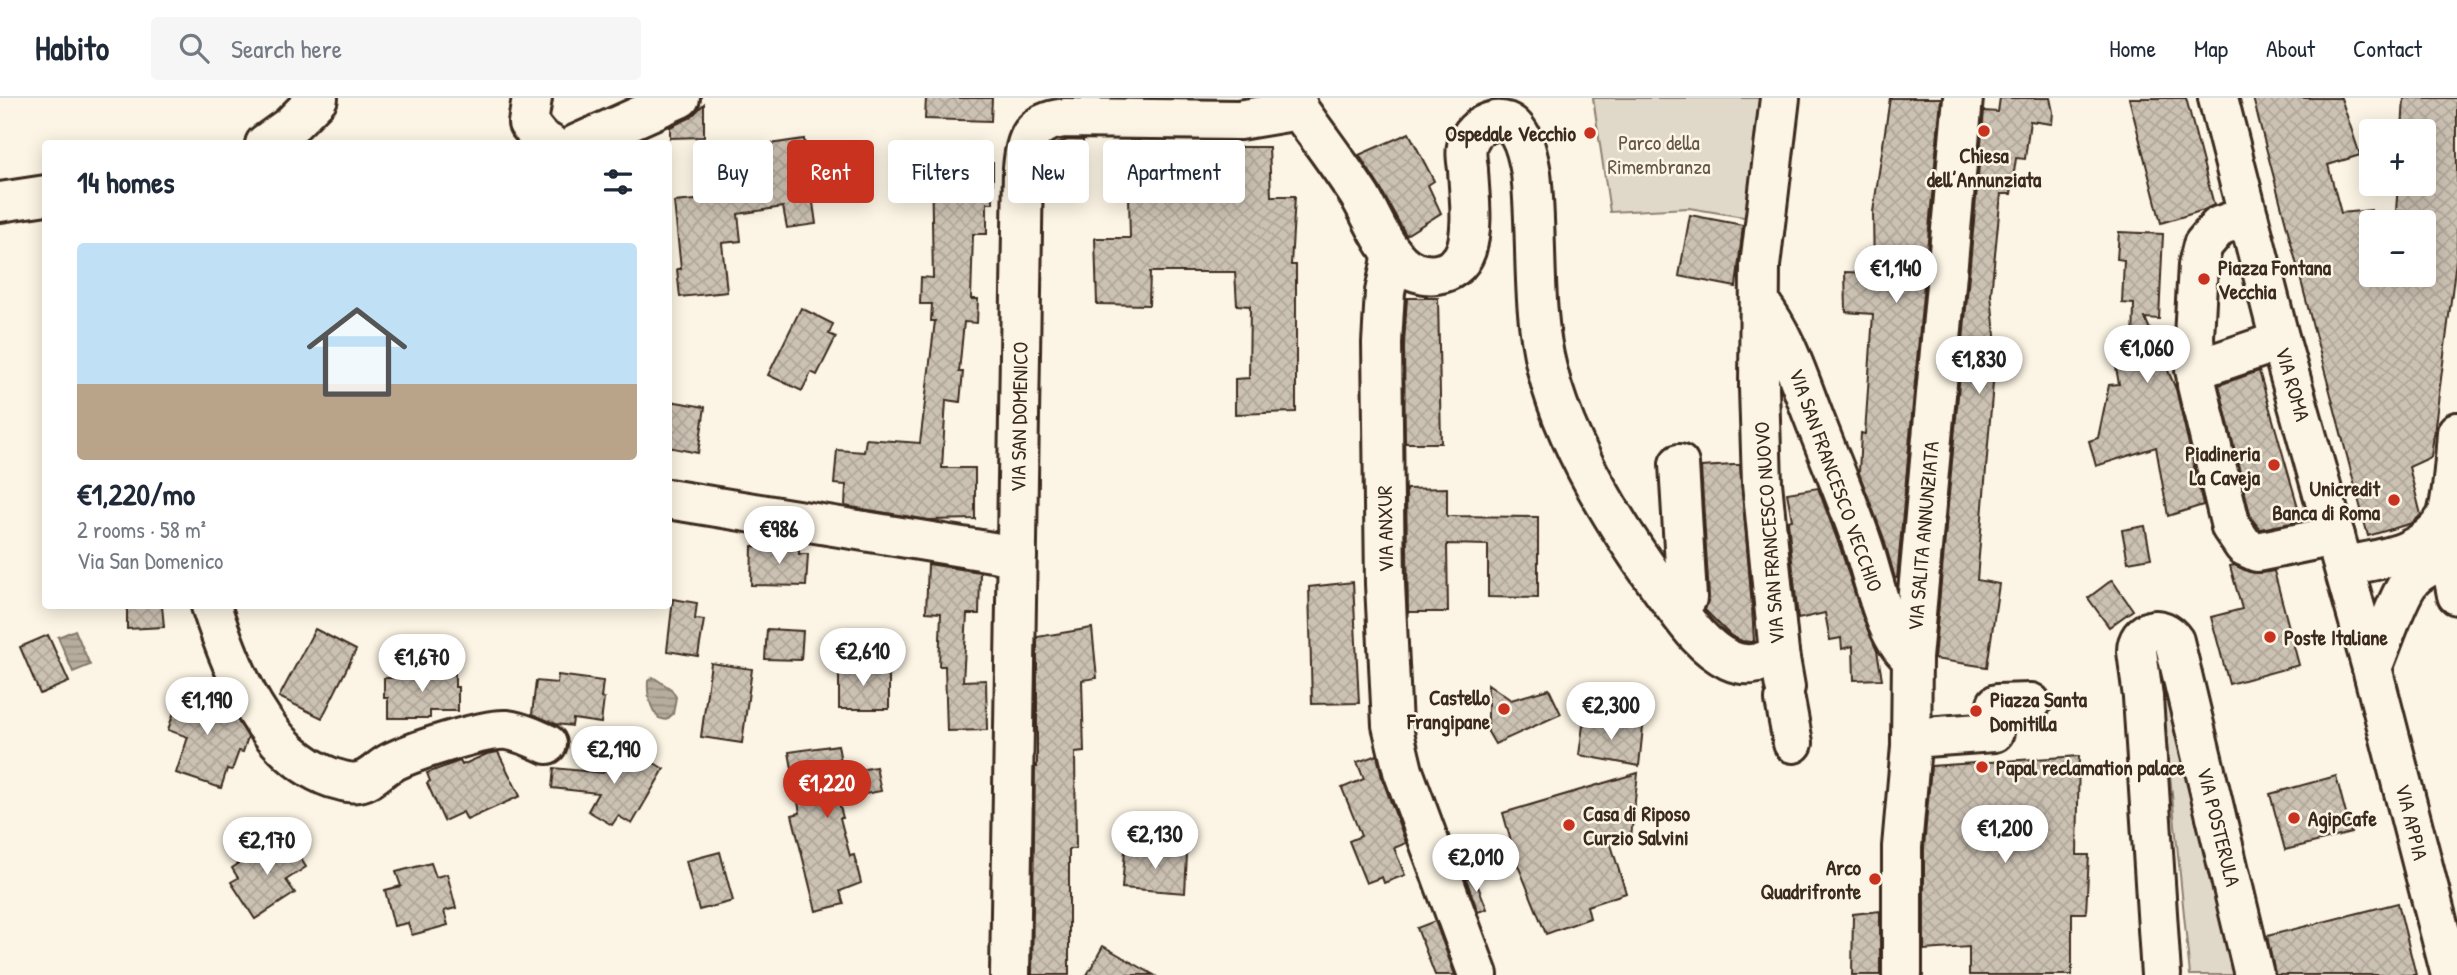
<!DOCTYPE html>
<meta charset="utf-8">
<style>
:root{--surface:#fff;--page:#f6f6f7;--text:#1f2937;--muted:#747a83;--line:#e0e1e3;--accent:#c8321e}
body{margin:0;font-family:"Patrick Hand",sans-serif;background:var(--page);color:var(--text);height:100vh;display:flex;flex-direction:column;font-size:26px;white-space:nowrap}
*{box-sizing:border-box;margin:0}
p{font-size:23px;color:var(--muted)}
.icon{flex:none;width:38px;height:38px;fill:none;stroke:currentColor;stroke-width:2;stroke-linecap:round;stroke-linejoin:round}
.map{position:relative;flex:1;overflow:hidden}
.sheet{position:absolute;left:42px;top:42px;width:630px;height:469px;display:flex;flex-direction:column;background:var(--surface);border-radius:7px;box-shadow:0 4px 18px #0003}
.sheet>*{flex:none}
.banner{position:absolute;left:693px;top:42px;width:665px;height:63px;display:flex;gap:14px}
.buttons{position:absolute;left:2359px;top:21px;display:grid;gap:14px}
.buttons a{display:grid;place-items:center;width:77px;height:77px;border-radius:7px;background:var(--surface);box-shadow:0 4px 18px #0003;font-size:35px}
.price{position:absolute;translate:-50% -60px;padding:0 16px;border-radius:24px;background:#fff;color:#222;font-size:23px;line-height:46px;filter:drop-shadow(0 2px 4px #0008)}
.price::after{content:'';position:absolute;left:50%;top:42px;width:21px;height:16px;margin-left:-10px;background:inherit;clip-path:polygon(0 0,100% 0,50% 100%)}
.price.current{background:var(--accent);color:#fff}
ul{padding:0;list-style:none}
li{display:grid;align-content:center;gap:14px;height:371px;padding:0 35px}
li span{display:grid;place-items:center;height:217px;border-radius:7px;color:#555}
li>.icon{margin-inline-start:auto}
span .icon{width:126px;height:126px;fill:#fffc;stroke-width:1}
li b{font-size:30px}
h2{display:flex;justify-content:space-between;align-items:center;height:84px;padding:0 35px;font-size:30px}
.pill{padding:0 24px;border-radius:7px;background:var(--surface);box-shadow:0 4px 18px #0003;font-size:24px;line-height:63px}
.pill.current{background:var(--accent);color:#fff}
header{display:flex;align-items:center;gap:42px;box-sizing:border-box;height:98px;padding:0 35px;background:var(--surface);border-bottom:2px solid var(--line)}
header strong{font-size:33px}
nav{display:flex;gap:38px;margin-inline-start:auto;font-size:24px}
.search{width:490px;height:63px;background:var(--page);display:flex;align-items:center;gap:18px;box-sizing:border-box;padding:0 24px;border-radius:7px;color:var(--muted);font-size:26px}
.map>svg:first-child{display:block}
.park{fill:#e0d8c8;stroke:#8e8173;stroke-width:2}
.water{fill:url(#water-rules);stroke:#85796b;stroke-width:2}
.building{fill:url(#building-cross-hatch);stroke:#3b2a1e;stroke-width:2}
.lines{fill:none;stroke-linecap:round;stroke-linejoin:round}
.minor-casing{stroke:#3b2a1e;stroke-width:44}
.major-casing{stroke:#3b2a1e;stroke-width:44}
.minor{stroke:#fcf5e5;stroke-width:38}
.major{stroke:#fcf5e5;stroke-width:38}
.poi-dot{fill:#c8321e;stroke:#fcf5e5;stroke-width:2.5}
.labels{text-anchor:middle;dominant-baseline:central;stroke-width:5;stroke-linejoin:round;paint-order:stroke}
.poi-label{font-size:21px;font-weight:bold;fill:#3b2a1e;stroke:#fcf5e5;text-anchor:start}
.park-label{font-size:21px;fill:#645648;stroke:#fcf5e5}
.street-label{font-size:21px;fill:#3b2a1e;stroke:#fcf5e5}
</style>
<header>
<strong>Habito</strong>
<div class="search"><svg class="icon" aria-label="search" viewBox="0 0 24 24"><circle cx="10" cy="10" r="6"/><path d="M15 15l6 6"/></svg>Search here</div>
<nav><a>Home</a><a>Map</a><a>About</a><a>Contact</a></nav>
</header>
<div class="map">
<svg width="2457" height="877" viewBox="0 0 2457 877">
<defs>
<pattern id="water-rules" width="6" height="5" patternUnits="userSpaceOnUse" patternTransform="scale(1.75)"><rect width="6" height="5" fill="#b7ad9e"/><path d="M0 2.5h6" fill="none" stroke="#968d80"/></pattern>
<pattern id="building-cross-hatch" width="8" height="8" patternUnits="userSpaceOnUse" patternTransform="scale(1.75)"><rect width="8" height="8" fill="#ccc2b3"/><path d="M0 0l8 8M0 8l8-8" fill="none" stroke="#b0a79a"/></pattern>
</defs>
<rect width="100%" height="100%" fill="#fcf5e5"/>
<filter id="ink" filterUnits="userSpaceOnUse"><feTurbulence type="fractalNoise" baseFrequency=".0143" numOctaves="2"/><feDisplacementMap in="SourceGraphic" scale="14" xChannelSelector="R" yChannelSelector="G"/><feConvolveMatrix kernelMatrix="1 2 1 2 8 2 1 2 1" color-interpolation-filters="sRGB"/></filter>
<g filter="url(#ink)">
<!-- park -->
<g class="park">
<polygon points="1593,0 1764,0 1750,120 1689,110 1610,114"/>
<polygon points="2158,556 2239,877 2190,877"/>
</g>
<!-- water -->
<g class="water">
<polygon points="75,532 90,567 73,574 58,539"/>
<path d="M653,579l18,12 5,8 -3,17 -7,6 -7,-2c-9,-9 -12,-24 -11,-37z"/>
</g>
<!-- building -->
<g class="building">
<polygon points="926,0 992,0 991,23 925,21"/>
<polygon points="1890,0 1941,0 1897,480 1895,480 1883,438 1859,375 1861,335 1865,336 1873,216 1846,214 1845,174 1874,175 1873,114"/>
<polygon points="2000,0 2050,0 2053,14 2052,26 2030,23 2025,61 2016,60 2011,96 2001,96 1991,196 1996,248 1977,482 1999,486 1987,569 1934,561 1984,13 1998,14"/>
<polygon points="2129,0 2186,0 2214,107 2204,112 2161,125"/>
<polygon points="2253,0 2341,0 2360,57 2328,67 2341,115 2371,112 2371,177 2424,177 2424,115 2396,113 2398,86 2424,86 2424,33 2402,33 2404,0 2457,0 2457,155 2431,359 2409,369 2421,417 2412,425 2368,438"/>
<polygon points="704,6 704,39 670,40 670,29 690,20"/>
<polygon points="1409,35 1434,83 1428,87 1441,115 1406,137 1379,88 1359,57"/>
<polygon points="804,41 816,126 787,130 783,109 738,116 741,143 722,145 727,194 680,199 677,171 681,171 674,104 729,99 722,53"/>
<polygon points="1067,42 1083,42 1082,73 1047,72 1050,48"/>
<polygon points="1230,49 1269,49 1271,98 1295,98 1291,167 1296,167 1296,314 1235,316 1235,281 1249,280 1250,208 1237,207 1235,174 1150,174 1149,207 1097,206 1095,140 1130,140 1129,99 1231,94"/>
<polygon points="931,65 993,65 993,105 987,105 987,136 973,136 971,201 978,201 977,225 964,224 959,274 963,274 960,304 946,302 942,370 975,370 975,421 929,422 845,408 846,387 834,386 837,352 864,354 866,341 920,345 935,223 931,223 932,206 920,206 921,179 933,180"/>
<polygon points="1690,117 1743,127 1736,189 1679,178"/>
<polygon points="2119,134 2163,136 2159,221 2145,220 2176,291 2203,407 2168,418 2156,349 2096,368 2089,343 2098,340 2109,287 2119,286 2113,253 2133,250 2134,206 2122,205 2124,162 2117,161"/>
<polygon points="1407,200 1438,200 1441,345 1405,345 1404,246"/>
<polygon points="801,210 833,226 829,236 836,239 817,277 811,274 802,293 768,277"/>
<polygon points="2259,273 2302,423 2260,431 2251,420 2219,287"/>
<polygon points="670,303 705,309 698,355 668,349"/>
<polygon points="1733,367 1740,367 1752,509 1754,543 1751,544 1742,543 1731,538 1705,512 1709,499 1701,369"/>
<polygon points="1447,390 1447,418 1538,419 1538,500 1488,499 1488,447 1447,446 1448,514 1408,514 1406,391"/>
<polygon points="1818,390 1841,452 1861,515 1877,553 1882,581 1854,582 1853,548 1842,551 1841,540 1830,542 1825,515 1798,521 1788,423 1792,422 1787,395"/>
<polygon points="2145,428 2151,460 2128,464 2122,432"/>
<polygon points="752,448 799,449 799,456 808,456 806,488 751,487"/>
<polygon points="928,466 980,474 979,516 967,516 963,583 986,582 987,632 947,633 945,568 939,568 941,515 926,514"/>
<polygon points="2234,467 2249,474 2261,475 2274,473 2299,567 2229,586 2211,519 2242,511 2230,468"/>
<polygon points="2112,482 2133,512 2109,529 2088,500"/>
<polygon points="1353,484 1359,605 1312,606 1309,489"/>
<polygon points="673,501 697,505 695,521 704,522 698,558 667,553"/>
<polygon points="127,508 162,508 164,529 127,531"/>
<polygon points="1092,530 1097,580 1082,582 1084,654 1075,655 1076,751 1069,751 1069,877 1032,877 1035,669 1037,669 1037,539"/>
<polygon points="315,531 356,552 322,620 279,599"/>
<polygon points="767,531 803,533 801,562 765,561"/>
<polygon points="48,537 69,584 40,596 20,549"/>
<polygon points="711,565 752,571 742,645 701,639"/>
<polygon points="839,565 868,565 868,574 889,574 889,611 839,611"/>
<polygon points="455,571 455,589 458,589 458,613 430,613 430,620 388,620 388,600 384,600 384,580 410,580 410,572"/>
<polygon points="558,577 603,583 601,600 604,601 601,625 573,621 572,628 556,626 532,616 536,583 557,585"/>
<polygon points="1488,586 1511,602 1549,591 1561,616 1495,646 1488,634"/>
<polygon points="183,587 206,595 205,601 230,610 248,639 243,654 239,653 232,672 227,671 221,690 176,675 188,639 168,632"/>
<polygon points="1584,620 1643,629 1639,668 1579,657"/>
<polygon points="838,647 843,675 876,669 881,693 838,701 843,720 840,720 850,758 854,757 861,785 840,793 844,806 816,813 792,717 800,715 789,654"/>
<polygon points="618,651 628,657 631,651 664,671 632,726 618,718 612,727 588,713 598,695 552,690 554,670 603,675"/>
<polygon points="498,654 520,698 467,722 463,714 444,723 427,685 430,683 427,675 454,665 460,663 462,667 487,656"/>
<polygon points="1377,657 1382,680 1406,745 1394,750 1405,777 1384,785 1382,779 1366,785 1349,743 1361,738 1342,690 1364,681 1357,664"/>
<polygon points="2079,658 2077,757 2089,757 2086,815 2072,815 2072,877 1969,877 1969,849 1924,852 1924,750 1931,668"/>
<polygon points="1638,675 1631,739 1608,737 1626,795 1587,808 1590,820 1546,836 1517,765 1503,715"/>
<polygon points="2336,678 2351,735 2285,752 2270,696"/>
<polygon points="275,742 281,751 291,745 306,769 286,782 295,795 255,821 231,784 238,780 232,770"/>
<polygon points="1125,752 1187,756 1185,795 1122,790"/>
<polygon points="720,754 733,803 699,812 686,763"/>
<polygon points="431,765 436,779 447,776 456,810 444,813 448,827 412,837 408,825 394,828 385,792 401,788 396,774"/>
<polygon points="1474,778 1487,811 1478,814 1466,781"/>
<polygon points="2398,805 2416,877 2275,877 2267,838"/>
<polygon points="1880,813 1880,877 1852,877 1853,816"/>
<polygon points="1435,823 1455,877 1435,877 1417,830"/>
<polygon points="1103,848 1154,877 1087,877"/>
</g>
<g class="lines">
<defs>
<g id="minor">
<polyline points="532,0 528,25 540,40 550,46"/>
<path d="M1296,0l3,12c21,29 43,58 62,88 12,21 22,47 39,64 20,19 56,17 66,-12 8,-25 3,-55 2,-81 -1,-8 -3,-18 0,-26 3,-9 10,-16 18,-19 33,-15 41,26 45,49 7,65 0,133 16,196 19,77 73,163 119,226 18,24 35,51 63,65 17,8 35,4 50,-7"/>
<polyline points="1780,0 1760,168 1759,290 1762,385 1779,555 1785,589"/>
<polyline points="265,46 290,28 318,0"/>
<polyline points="577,46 680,0"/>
<polyline points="0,104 46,97"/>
<polyline points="2248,118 2219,128 2203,147 2198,167 2194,239 2197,287 2231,429 2244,448 2257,454 2335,438"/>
<polyline points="1393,156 1385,194 1382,245 1385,486 1392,627 1403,673 1478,877"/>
<path d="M1760,205c26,33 39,77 54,115 16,42 34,83 48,125 11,31 23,98 50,115"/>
<polyline points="2195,272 2280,243"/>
<polyline points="1679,366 1687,500"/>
<polyline points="668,401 1017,458"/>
<polyline points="2448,436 2450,460 2457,497"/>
<path d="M2344,468c38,-7 79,-11 101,-47 7,-11 11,-71 12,-87"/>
<path d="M211,508c20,62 54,149 121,172 8,2 17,6 26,4 13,-2 21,-13 32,-19 21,-11 94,-35 117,-33 14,2 27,8 40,14"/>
<path d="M2372,570c9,-20 26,-75 40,-89 12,-14 32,-16 45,-29"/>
<polyline points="1785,602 1793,645"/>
<polyline points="1911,640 1994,634 1997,606 2031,605"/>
<path d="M1010,877l13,-807c3,-31 8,-46 42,-50l174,2 60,-10"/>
<polyline points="1902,877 1902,749 1911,648 1912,560 1963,0"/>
<path d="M2161,877l-18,-278 -6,-46c0,-22 25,-29 37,-10l80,334"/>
</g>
<polyline id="major" points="2218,0 2280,243 2372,570 2451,877"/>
</defs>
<!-- minor casing -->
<use href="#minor" class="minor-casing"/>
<!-- major casing -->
<use href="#major" class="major-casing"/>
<!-- minor -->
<use href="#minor" class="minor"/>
<!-- major -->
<use href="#major" class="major"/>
</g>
</g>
<!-- markers -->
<g class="poi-dot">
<circle cx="1984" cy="33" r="7"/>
<circle cx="1590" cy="35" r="7"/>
<circle cx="2204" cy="181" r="7"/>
<circle cx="2274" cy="367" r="7"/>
<circle cx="2394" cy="402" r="7"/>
<circle cx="2270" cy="539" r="7"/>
<circle cx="1504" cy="611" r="7"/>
<circle cx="1976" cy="613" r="7"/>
<circle cx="1982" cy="669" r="7"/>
<circle cx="2294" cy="720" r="7"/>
<circle cx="1569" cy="727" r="7"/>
<circle cx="1875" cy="781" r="7"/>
</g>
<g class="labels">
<!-- poi labels -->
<g class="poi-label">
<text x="1576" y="35" text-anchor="end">Ospedale Vecchio</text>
<text x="1984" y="57" text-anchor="middle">Chiesa<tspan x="1984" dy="24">dell’Annunziata</tspan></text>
<text x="2218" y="169">Piazza Fontana<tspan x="2218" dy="24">Vecchia</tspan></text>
<text x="2260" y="355" text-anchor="end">Piadineria<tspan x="2260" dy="24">La Caveja</tspan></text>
<text x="2380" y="390" text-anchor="end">Unicredit<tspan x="2380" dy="24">Banca di Roma</tspan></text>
<text x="2284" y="539">Poste Italiane</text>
<text x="1490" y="599" text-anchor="end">Castello<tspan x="1490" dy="24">Frangipane</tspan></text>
<text x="1990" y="601">Piazza Santa<tspan x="1990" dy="24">Domitilla</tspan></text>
<text x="1996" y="669">Papal reclamation palace</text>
<text x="1583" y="715">Casa di Riposo<tspan x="1583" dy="24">Curzio Salvini</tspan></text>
<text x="2308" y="720">AgipCafe</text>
<text x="1861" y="769" text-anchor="end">Arco<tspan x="1861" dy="24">Quadrifronte</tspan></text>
</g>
<!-- park labels -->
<g class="park-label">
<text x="1659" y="44">Parco della<tspan x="1659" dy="24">Rimembranza</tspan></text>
</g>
<!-- street labels -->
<g class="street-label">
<text transform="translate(2293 286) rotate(74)">VIA ROMA</text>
<text transform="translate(1019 319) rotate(-89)">VIA SAN DOMENICO</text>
<text transform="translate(1836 382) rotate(70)">VIA SAN FRANCESCO VECCHIO</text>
<text transform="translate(1385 431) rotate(-91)">VIA ANXUR</text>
<text transform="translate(1769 435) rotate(-94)">VIA SAN FRANCESCO NUOVO</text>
<text transform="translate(1923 438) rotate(-85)">VIA SALITA ANNUNZIATA</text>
<text transform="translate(2412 724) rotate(76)">VIA APPIA</text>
<text transform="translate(2219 729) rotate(76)">VIA POSTERULA</text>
</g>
</g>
</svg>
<div class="buttons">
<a>+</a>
<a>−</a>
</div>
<b class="price" style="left:1896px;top:207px">€1,140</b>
<b class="price" style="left:2147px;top:287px">€1,060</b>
<b class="price" style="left:1979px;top:298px">€1,830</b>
<b class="price" style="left:779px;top:468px">€986</b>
<b class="price" style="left:863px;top:590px">€2,610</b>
<b class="price" style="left:422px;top:596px">€1,670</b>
<b class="price" style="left:207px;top:639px">€1,190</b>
<b class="price" style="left:1611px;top:644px">€2,300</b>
<b class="price" style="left:614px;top:688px">€2,190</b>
<b class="price current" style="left:827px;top:722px">€1,220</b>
<b class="price" style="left:2005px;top:767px">€1,200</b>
<b class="price" style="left:1155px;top:773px">€2,130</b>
<b class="price" style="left:267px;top:779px">€2,170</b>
<b class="price" style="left:1476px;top:796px">€2,010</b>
<div class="banner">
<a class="pill">Buy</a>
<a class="pill current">Rent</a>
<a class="pill">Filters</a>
<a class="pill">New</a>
<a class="pill">Apartment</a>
</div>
<section class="sheet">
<h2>14 homes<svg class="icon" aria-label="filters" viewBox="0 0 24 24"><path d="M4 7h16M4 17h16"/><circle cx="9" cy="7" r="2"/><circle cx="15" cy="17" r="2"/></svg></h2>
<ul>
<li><span style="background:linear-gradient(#bfe0f5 65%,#b9a48a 0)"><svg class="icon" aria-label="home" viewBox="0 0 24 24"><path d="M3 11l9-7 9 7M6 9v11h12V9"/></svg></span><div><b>€1,220/mo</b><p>2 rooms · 58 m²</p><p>Via San Domenico</p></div></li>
</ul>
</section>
</div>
